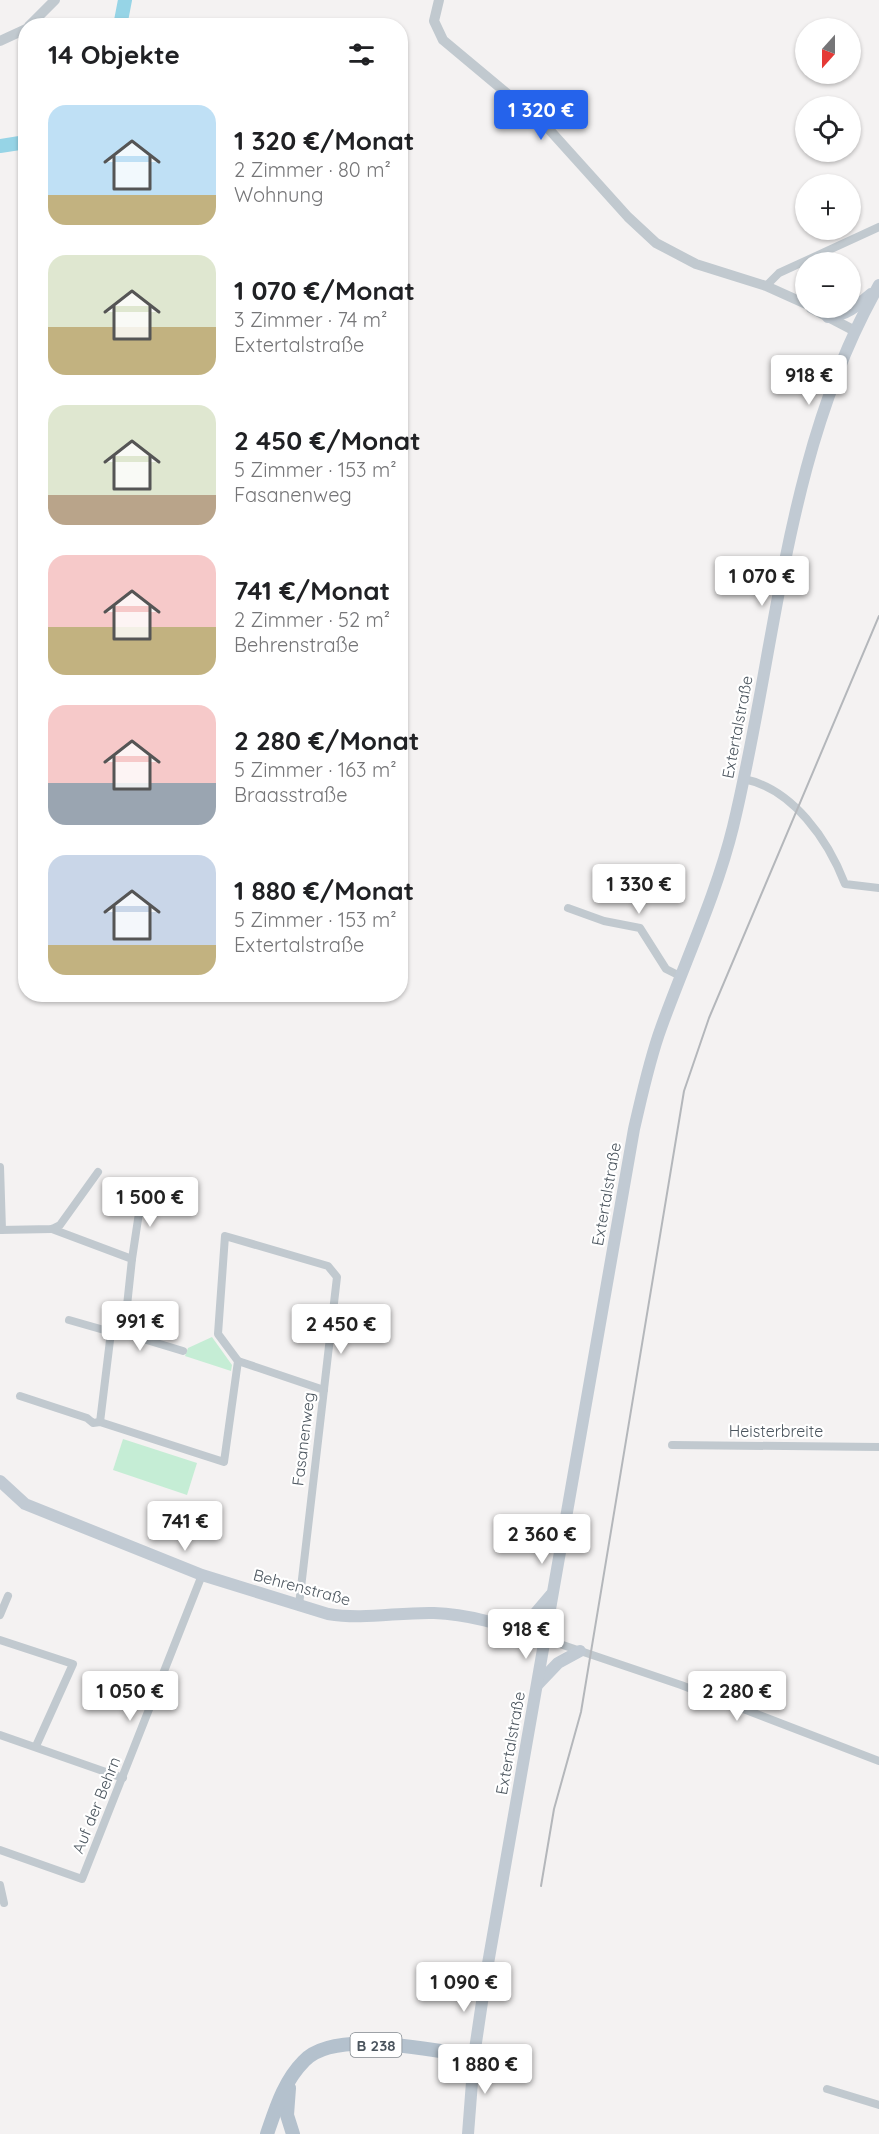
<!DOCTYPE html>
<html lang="de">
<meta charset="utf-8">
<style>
:root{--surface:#fff;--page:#f2f2f2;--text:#202124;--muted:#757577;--accent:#2563eb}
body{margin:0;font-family:Quicksand,sans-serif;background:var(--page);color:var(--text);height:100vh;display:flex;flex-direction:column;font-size:22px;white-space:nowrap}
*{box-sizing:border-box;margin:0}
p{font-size:20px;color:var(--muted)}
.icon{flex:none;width:33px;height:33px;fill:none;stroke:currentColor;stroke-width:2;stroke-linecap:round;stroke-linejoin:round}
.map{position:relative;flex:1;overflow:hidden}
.side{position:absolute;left:18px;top:18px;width:390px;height:984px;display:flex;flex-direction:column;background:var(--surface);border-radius:24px;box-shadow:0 2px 4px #0004}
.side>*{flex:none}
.needle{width:39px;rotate:201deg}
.controls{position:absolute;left:795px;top:18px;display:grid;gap:12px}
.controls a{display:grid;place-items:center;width:66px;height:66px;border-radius:50%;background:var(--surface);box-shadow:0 2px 4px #0004;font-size:30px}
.price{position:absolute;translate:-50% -51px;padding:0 14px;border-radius:6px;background:#fff;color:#222;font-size:20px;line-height:39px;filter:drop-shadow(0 2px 3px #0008)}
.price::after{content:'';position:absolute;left:50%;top:36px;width:18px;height:14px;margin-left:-9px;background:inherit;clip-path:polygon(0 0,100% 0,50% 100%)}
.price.selected{background:var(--accent);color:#fff}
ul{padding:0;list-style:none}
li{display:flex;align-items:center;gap:18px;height:150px;padding:0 30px}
li span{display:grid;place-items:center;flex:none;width:168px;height:120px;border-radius:18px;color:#555}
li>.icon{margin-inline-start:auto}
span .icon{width:72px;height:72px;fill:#fffc;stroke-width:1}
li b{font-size:26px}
h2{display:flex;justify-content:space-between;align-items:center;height:72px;padding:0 30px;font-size:26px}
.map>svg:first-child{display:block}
.green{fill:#c5edd5}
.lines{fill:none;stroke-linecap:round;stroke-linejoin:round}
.river{stroke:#96d4e6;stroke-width:14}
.minor{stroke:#c1c9cf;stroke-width:8}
.tertiary{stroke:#c1c9cf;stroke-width:10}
.secondary{stroke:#c1cad3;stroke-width:12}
.primary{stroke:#b4c1cd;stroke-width:14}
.rail{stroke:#b4b7bb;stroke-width:2}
.labels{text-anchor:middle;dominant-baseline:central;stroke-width:4.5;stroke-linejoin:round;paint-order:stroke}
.shield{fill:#fff;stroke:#81888e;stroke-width:1.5}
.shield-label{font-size:15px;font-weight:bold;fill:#4b555e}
.street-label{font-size:16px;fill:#4b555e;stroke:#fff}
</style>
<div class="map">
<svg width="879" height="2134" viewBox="0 0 879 2134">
<rect width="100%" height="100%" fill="#f4f2f2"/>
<!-- green -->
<g class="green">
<polygon points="212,1337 232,1365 231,1371 185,1356 188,1348"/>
<polygon points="123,1439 197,1463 187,1495 113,1470"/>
</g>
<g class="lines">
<!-- river -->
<g class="river">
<polyline points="120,26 125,0"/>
<polyline points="0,146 26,142"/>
</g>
<!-- minor -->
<g class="minor">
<polyline points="766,286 779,273 879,227"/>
<path d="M744,779c49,10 84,61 101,105l34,4"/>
<polyline points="568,908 604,921 640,928 666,969 680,976"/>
<polyline points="0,1167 2,1230"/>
<polyline points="52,1229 132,1259 126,1315 111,1332 100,1422"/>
<polyline points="0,1230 52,1229 60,1225 98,1172"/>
<polyline points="132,1259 142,1193"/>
<polyline points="126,1315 140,1338 183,1351"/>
<polyline points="69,1320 111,1332"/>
<polyline points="238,1361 324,1390"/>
<polyline points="20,1396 87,1418 93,1423 100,1422 224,1462 238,1361 218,1334 225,1236 328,1266 337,1277 299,1605"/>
<polyline points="672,1445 879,1447"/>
<polyline points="0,1615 8,1596"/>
<polyline points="545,1639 681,1685 879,1761"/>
<polyline points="0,1640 73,1664 36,1746"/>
<polyline points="0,1735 123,1778"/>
<polyline points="0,1850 82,1879 202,1575"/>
<polyline points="0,1885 4,1903"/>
<polyline points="827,2089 879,2105"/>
</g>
<!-- tertiary -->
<g class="tertiary">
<polyline points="439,0 434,21 443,40 546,126 628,217 656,243 696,264 766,286 806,304"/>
<polyline points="29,26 55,0"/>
<polyline points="0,41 26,29"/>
<polyline points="811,308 855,331"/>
</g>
<!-- secondary -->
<g class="secondary">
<path d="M828,317c19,-2 29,-11 43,-23"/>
<path d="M0,1481l25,23 177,71 126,39c36,6 70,-2 106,-1 38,1 74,14 111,26"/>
<polyline points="511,1627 534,1615 551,1595"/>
<polyline points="538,1684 558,1663 580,1651"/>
<path d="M468,2134l6,-78 12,-81 148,-846c8,-34 15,-68 27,-101 24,-67 55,-132 72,-201 44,-181 52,-377 146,-542"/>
</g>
<!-- primary -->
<g class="primary">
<polyline points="289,2088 287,2115 293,2134"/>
<path d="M267,2134c9,-26 17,-53 37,-73 31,-33 128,-10 170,-5"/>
</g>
<!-- rail -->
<polyline class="rail" points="541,1886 554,1809 581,1712 684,1091 709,1018 879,616"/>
</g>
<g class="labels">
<!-- shield labels -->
<rect class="shield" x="350.5" y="2033" width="51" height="24" rx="4.5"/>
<g class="shield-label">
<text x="376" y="2045">B 238</text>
</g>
<!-- street labels -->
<g class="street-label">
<text transform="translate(737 727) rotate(-79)">Extertalstraße</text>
<text transform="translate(606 1194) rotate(-80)">Extertalstraße</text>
<text x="776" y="1431">Heisterbreite</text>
<text transform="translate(303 1439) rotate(-83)">Fasanenweg</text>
<text transform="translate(302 1587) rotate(15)">Behrenstraße</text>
<text transform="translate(510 1743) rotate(-80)">Extertalstraße</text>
<text transform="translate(96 1805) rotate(-68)">Auf der Behrn</text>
</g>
</g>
</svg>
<div class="controls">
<a><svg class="needle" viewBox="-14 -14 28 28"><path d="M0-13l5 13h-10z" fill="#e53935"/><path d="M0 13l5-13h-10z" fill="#757577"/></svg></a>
<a><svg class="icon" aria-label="locate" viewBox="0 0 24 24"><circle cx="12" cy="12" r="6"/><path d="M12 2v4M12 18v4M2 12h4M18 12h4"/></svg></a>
<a>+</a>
<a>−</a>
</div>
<b class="price selected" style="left:541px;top:141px">1 320 €</b>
<b class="price" style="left:809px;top:406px">918 €</b>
<b class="price" style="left:762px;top:607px">1 070 €</b>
<b class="price" style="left:639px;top:915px">1 330 €</b>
<b class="price" style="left:150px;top:1228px">1 500 €</b>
<b class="price" style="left:140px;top:1352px">991 €</b>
<b class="price" style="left:341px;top:1355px">2 450 €</b>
<b class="price" style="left:185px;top:1552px">741 €</b>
<b class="price" style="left:542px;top:1565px">2 360 €</b>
<b class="price" style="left:526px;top:1660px">918 €</b>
<b class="price" style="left:130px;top:1722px">1 050 €</b>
<b class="price" style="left:737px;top:1722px">2 280 €</b>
<b class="price" style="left:464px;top:2013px">1 090 €</b>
<b class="price" style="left:485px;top:2095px">1 880 €</b>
<section class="side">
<h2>14 Objekte<svg class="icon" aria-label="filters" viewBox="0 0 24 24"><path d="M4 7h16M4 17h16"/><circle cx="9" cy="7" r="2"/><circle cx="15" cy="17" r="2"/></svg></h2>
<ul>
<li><span style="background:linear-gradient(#bfe0f5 75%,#c2b280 0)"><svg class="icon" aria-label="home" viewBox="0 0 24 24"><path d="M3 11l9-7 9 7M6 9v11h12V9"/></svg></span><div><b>1 320 €/Monat</b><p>2 Zimmer · 80 m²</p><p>Wohnung</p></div></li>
<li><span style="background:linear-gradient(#dfe7d0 60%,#c2b280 0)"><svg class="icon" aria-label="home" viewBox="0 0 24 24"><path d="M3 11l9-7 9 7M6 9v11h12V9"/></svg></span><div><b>1 070 €/Monat</b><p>3 Zimmer · 74 m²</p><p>Extertalstraße</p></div></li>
<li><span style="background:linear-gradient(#dfe7d0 75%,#b9a48a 0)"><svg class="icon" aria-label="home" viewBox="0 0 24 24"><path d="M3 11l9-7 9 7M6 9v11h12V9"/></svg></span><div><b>2 450 €/Monat</b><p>5 Zimmer · 153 m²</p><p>Fasanenweg</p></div></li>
<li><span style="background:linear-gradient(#f6c9c9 60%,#c2b280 0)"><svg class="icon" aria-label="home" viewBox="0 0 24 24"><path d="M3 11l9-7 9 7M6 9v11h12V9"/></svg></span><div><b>741 €/Monat</b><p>2 Zimmer · 52 m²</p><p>Behrenstraße</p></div></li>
<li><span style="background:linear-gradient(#f6c9c9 65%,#9aa5b1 0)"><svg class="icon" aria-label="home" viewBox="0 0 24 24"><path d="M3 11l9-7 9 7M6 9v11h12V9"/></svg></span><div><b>2 280 €/Monat</b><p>5 Zimmer · 163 m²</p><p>Braasstraße</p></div></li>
<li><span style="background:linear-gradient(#c9d6e8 75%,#c2b280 0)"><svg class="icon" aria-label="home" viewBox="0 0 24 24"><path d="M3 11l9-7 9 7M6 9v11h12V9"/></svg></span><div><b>1 880 €/Monat</b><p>5 Zimmer · 153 m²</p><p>Extertalstraße</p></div></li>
</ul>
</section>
</div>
